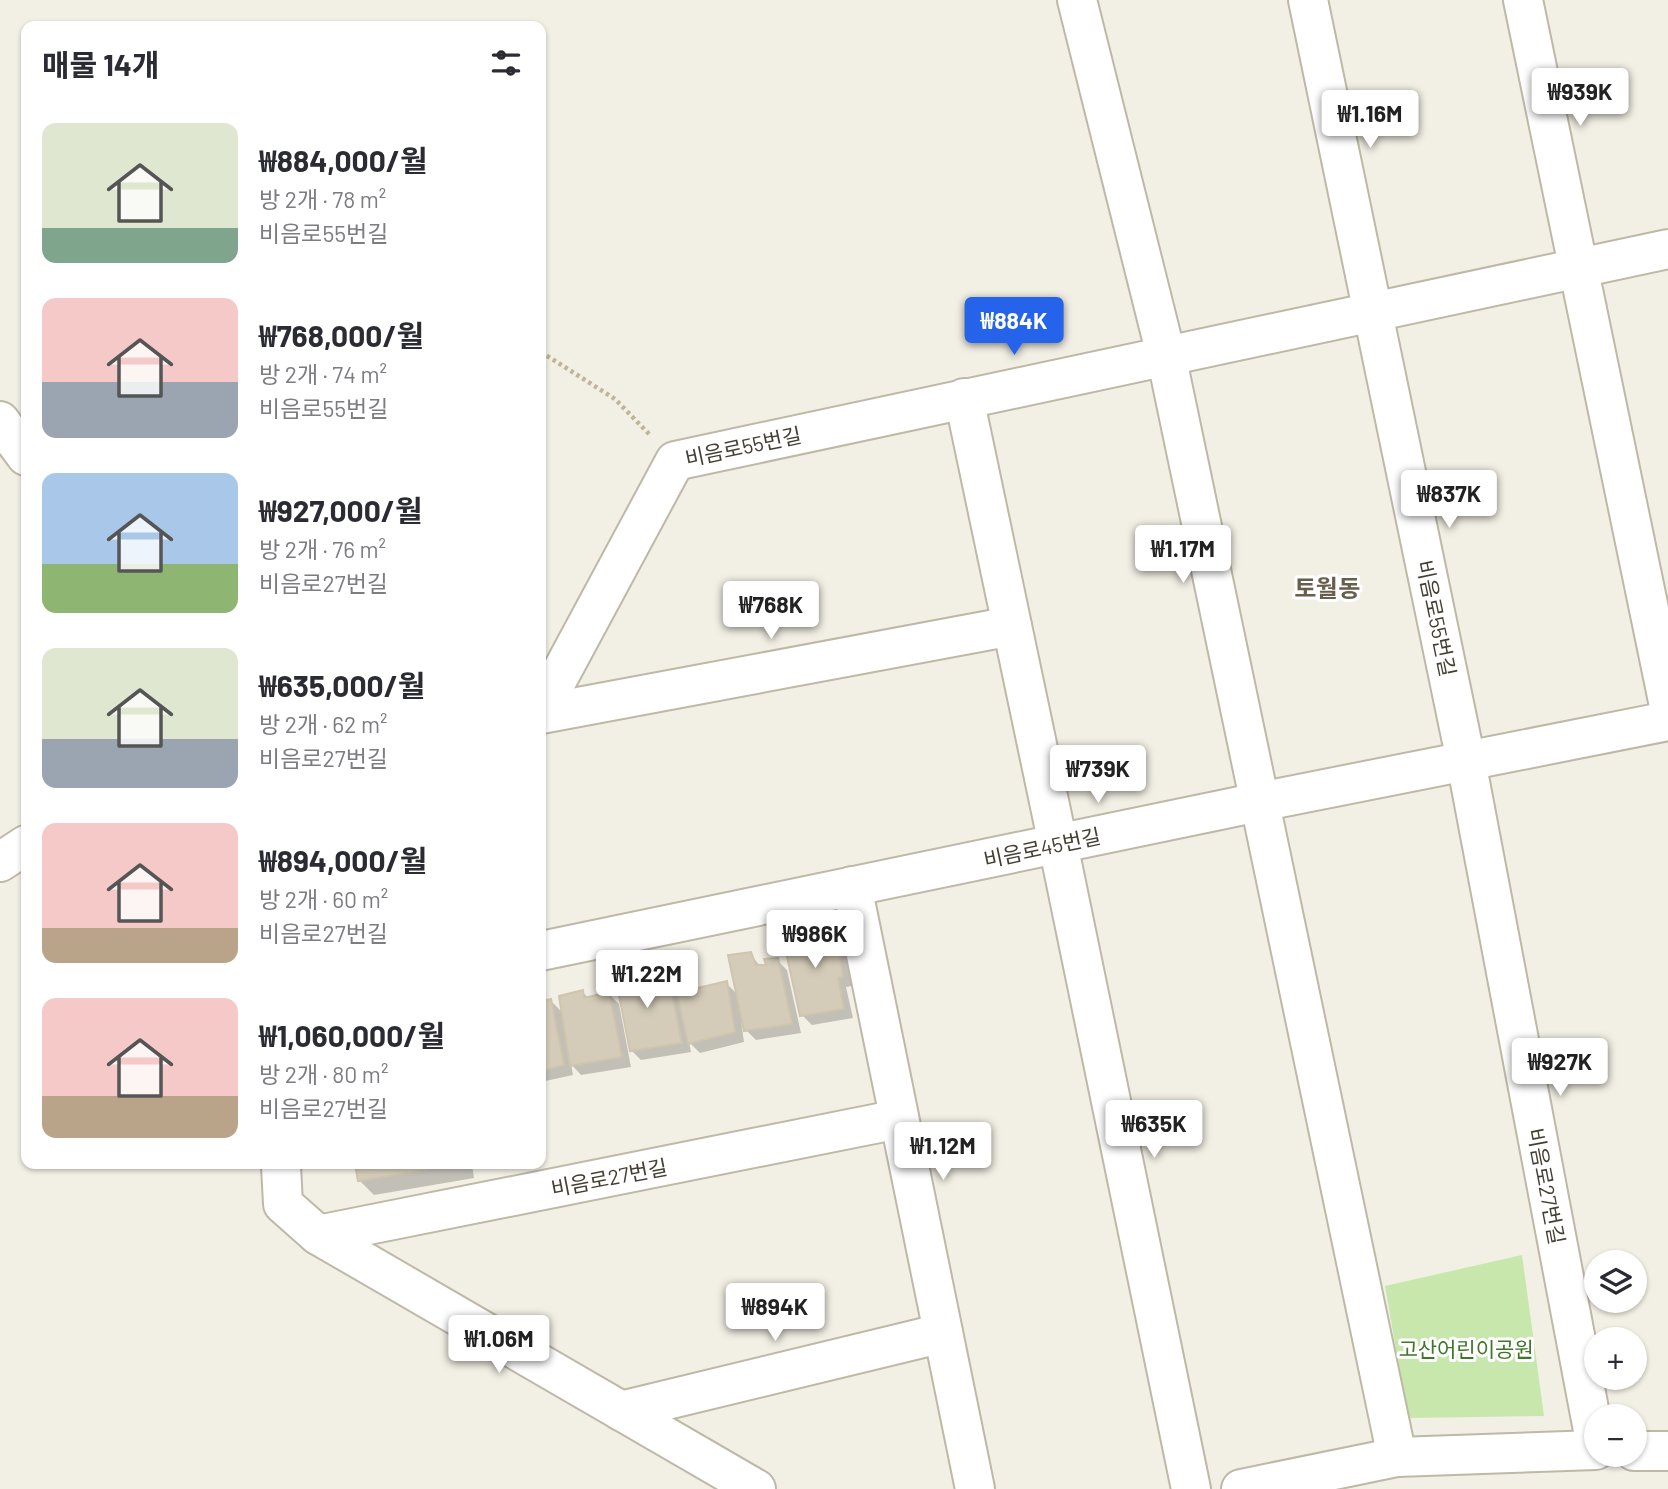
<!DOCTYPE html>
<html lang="ko">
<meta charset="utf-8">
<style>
:root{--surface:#fff;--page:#f2f2f3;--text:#2b2b33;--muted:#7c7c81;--accent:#2563eb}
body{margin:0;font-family:Barlow,"Noto Sans KR",sans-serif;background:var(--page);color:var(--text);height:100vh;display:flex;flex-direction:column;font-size:26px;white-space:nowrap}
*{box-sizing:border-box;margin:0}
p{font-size:23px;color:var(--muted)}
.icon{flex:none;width:38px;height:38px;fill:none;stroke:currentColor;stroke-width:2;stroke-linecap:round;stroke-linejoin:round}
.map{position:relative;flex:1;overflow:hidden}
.panel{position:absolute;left:21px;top:21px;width:525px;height:1148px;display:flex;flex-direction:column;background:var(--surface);border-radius:14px;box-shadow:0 2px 5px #0004}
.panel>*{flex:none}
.controls{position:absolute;left:1584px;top:1250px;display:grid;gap:14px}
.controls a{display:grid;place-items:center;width:63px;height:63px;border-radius:50%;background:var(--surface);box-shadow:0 2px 5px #0004;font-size:35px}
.price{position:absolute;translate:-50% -60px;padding:0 16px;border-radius:7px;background:#fff;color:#222;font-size:23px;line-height:46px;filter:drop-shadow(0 2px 4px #0008)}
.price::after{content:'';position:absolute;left:50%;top:42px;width:21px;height:16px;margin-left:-10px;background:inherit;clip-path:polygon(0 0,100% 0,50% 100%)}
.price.on{background:var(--accent);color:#fff}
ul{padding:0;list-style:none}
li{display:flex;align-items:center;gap:21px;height:175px;padding:0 21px}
li span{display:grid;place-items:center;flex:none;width:196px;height:140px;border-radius:14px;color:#555}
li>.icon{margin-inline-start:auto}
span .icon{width:84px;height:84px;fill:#fffc;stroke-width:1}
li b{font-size:30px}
h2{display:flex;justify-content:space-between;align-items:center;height:84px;padding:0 21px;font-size:30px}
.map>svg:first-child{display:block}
.green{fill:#c8e7ac}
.shadow{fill:#0003}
.building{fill:#d4ccb9;stroke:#cfc4ad;stroke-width:2}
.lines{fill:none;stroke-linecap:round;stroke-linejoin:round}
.minor-casing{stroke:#beb8a7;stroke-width:42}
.path{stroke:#c0b598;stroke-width:4.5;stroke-dasharray:3.5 3.5;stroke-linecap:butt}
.minor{stroke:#fff;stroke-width:38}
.labels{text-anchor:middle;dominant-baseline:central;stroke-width:6;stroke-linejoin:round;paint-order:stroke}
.street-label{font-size:21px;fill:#443f34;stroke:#fff}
.park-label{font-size:21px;fill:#3f7627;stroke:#fff}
.quarter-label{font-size:24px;font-weight:bold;fill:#675e4b;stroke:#fff}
</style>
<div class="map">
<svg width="1668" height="1489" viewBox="0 0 1668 1489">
<rect width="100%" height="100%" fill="#f2efe4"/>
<!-- green -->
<polygon class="green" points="1522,1255 1544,1416 1408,1418 1385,1286"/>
<!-- shadow -->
<g class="shadow">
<polygon points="821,927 846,952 852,986 846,987 853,1018 812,1025 802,1015"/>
<polygon points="750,954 761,967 768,967 777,960 787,970 801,1033 756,1040 746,1030 744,1020 741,1021 744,1042 700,1053 689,1042 691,1052 641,1060 631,1050 641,966 651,976 653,984 669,982 678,992 679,994 726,983 738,995"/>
<polygon points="582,992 589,998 609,994 619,1004 631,1067 581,1075 571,1064 573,1075 541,1082 541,1003 551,1001 564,1014"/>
<polygon points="356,1164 472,1164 474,1178 374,1195 359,1180"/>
</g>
<!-- building -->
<g class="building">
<polygon points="821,925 837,940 843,976 838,978 844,1009 800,1016 782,934"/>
<polygon points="751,952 756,965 766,965 764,959 778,958 792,1024 744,1031 728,955"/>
<polygon points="641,964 646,984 669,980 682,1043 630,1051 614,970"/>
<polygon points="727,981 735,1032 688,1044 677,993"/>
<polygon points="583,990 584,998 609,992 622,1057 570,1066 559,996"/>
<polygon points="551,999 564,1065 541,1071 541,1001"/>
<polygon points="355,1164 460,1164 358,1181"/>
</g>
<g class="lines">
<defs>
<g id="minor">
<polyline points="1077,0 1166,355 1397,1457"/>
<polyline points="1308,0 1466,761 1596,1446"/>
<polyline points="1523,0 1668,701"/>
<polyline points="964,398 1058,844 1191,1489"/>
<polyline points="0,421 26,456"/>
<polyline points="541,710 675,461 1668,249"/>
<polyline points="541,714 1012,626"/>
<polyline points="0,862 26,845"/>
<polyline points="852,886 975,1489"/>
<polyline points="541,951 1259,802 1668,721"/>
<polyline points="282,1164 281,1166 283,1204 318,1235 756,1489"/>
<polyline points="318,1235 899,1119"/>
<polyline points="621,1411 943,1333"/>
<polyline points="1634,1451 1668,1451"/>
<polyline points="1241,1489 1397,1457 1596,1450"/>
</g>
</defs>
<!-- minor casing -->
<use href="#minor" class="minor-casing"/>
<!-- path -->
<polyline class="path" points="541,352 615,399 651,436"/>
<!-- minor -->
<use href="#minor" class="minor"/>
</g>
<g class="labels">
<!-- street labels -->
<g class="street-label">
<text transform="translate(743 446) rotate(-12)">비음로55번길</text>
<text transform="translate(1437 618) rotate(78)">비음로55번길</text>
<text transform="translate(1042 847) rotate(-12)">비음로45번길</text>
<text transform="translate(609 1177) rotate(-11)">비음로27번길</text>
<text transform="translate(1547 1186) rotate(79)">비음로27번길</text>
</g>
<!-- park labels -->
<g class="park-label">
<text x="1466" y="1348">고산어린이공원</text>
</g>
<!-- quarter labels -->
<g class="quarter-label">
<text x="1327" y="587">토월동</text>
</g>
</g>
</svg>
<div class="controls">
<a><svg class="icon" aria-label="layers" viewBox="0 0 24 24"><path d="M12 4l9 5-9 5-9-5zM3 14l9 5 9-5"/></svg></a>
<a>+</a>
<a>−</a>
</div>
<b class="price" style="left:1580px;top:128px">₩939K</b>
<b class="price" style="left:1370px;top:150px">₩1.16M</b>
<b class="price on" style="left:1014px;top:357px">₩884K</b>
<b class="price" style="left:1449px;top:530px">₩837K</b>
<b class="price" style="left:1183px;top:585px">₩1.17M</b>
<b class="price" style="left:771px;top:641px">₩768K</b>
<b class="price" style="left:1098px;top:805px">₩739K</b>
<b class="price" style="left:815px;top:970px">₩986K</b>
<b class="price" style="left:647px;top:1010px">₩1.22M</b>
<b class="price" style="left:1560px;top:1098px">₩927K</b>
<b class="price" style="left:1154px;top:1160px">₩635K</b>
<b class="price" style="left:943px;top:1182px">₩1.12M</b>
<b class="price" style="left:775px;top:1343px">₩894K</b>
<b class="price" style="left:499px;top:1375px">₩1.06M</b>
<section class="panel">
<h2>매물 14개<svg class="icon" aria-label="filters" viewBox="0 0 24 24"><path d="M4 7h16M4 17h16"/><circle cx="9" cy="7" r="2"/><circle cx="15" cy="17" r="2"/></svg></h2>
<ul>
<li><span style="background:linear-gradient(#dfe7d0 75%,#7fa58c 0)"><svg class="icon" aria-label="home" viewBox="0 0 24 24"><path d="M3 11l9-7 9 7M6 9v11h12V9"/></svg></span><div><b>₩884,000/월</b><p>방 2개 · 78 m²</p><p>비음로55번길</p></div></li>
<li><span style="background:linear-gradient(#f6c9c9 60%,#9aa5b1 0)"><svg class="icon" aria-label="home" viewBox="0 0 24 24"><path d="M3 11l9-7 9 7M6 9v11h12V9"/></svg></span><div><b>₩768,000/월</b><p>방 2개 · 74 m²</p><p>비음로55번길</p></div></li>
<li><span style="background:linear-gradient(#a9c7e8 65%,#8fb573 0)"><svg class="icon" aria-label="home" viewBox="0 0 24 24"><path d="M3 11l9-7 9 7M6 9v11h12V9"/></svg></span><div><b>₩927,000/월</b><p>방 2개 · 76 m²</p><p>비음로27번길</p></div></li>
<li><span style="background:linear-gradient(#dfe7d0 65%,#9aa5b1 0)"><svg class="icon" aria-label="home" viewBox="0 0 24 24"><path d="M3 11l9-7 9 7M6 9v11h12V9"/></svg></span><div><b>₩635,000/월</b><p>방 2개 · 62 m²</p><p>비음로27번길</p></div></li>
<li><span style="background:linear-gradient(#f6c9c9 75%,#b9a48a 0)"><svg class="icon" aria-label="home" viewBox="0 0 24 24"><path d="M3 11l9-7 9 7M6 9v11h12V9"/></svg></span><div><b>₩894,000/월</b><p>방 2개 · 60 m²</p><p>비음로27번길</p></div></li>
<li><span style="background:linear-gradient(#f6c9c9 70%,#b9a48a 0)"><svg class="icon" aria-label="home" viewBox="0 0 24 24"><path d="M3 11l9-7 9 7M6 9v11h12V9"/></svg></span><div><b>₩1,060,000/월</b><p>방 2개 · 80 m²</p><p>비음로27번길</p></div></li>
</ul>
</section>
</div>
